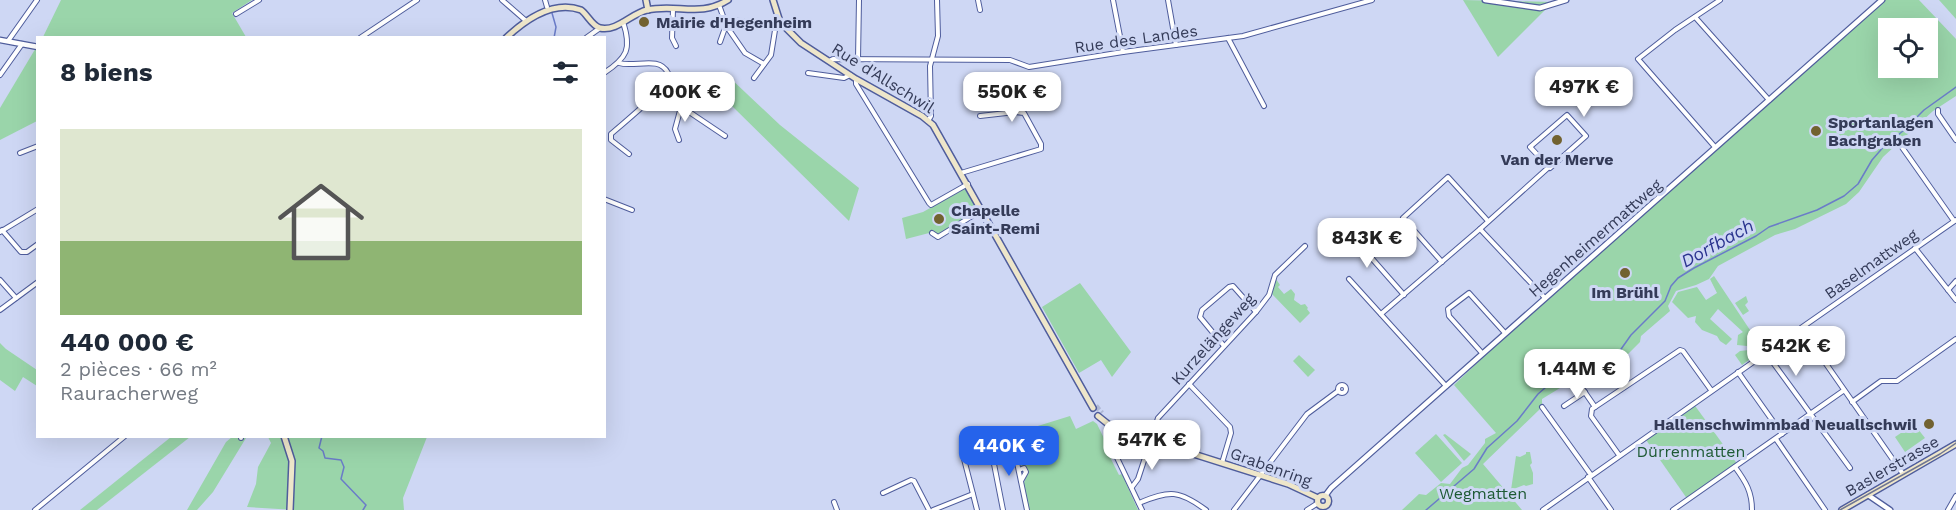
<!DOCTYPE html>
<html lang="fr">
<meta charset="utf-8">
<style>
:root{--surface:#fff;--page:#f2f2f3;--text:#1f2937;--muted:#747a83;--accent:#2563eb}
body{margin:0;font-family:"Work Sans",sans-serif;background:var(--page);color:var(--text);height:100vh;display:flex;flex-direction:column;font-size:22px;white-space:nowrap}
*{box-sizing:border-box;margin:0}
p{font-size:20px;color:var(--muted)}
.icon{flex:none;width:33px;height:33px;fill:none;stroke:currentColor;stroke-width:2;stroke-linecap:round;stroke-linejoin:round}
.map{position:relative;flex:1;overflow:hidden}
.details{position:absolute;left:36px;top:36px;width:570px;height:402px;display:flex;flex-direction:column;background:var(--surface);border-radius:0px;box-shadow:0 6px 24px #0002}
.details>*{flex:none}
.tools{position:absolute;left:1878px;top:18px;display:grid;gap:12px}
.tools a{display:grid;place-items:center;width:60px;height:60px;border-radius:0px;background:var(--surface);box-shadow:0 6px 24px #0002;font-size:30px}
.price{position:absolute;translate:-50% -51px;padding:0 14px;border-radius:12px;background:#fff;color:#222;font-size:20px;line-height:39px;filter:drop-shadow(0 2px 3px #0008)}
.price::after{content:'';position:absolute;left:50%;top:36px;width:18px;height:14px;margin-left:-9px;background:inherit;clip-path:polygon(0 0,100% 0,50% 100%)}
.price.selected{background:var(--accent);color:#fff}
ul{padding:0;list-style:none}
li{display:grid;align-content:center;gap:12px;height:318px;padding:0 24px}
li span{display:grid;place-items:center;height:186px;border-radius:0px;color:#555}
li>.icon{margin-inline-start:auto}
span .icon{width:108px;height:108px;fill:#fffc;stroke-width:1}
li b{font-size:26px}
h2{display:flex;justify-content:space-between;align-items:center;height:72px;padding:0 24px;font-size:26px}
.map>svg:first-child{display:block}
.green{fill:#9ad5aa;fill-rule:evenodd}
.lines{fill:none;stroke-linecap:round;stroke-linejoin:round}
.stream{stroke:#6a7cc8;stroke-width:1.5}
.secondary-tunnel{stroke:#afb8d5;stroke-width:5;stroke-dasharray:5 2.5;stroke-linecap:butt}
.minor-casing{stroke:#4f5d9c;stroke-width:6}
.tertiary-casing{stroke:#4f5d9c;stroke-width:7}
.secondary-casing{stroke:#4f5d9c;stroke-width:8}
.minor{stroke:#fff;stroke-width:4}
.tertiary{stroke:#fff;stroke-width:4.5}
.secondary{stroke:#eee6ca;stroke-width:5}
.tram{stroke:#6f7693;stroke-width:1.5}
.poi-dot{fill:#726230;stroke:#ced7f4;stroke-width:2}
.labels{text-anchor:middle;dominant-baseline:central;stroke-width:6;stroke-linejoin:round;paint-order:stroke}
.poi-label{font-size:16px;font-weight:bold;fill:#343b58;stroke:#ced7f4;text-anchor:start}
.street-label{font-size:16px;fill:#343b58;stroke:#ced7f4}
.park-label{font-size:16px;fill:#1e5a34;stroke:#ced7f4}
.water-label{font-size:18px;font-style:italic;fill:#2b348f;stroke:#ced7f4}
</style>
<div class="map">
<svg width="1956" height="510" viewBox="0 0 1956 510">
<rect width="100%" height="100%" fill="#ced7f4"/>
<!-- green -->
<g class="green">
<polygon points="61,0 252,0 232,13 246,37 43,37"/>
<polygon points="1463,0 1553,2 1498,57"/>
<path d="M1882,0h37l37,39v57l-23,15 -50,46 -24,35 -13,12 -51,25 -20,6 -57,31 -9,13 -13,6 -20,6 -8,15 2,5 -29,25 -1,6 -14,14 -30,20 -36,12 -18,11v8l-3,3 -56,54 39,46h-120l17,-16 7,1 15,-12 9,1 12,-16 6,-3 17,-22v-4l11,-6 -42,-48 91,-87zM1888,28h40v40h-40zM1581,353l6,8 4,-3 6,4 -21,4 -4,-2z"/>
<polygon points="1939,0 1956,0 1956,19"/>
<polygon points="37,46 37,121 0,140 0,108"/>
<polygon points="729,77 780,125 859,188 849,221 733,107 723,101 726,91 715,84"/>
<polygon points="966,188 978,210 936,236 933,232 906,239 902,218 923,212"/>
<polygon points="1714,276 1762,348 1761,351 1742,365 1735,355 1740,351 1749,350 1747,346 1737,345 1738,335 1743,332 1718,309 1710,319 1732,339 1726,345 1720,341 1717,336 1702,330 1695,322 1696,316 1688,318 1672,302 1678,292 1697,287 1706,300 1717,293 1710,279"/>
<polygon points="1276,279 1280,285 1278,287 1284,294 1291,289 1295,294 1294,300 1301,305 1305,304 1308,308 1307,309 1310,313 1300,323 1272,294"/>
<polygon points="1080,283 1131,352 1112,377 1101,360 1079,373 1042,307"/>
<polygon points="1746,296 1748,302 1745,305 1749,311 1743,315 1735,303"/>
<polygon points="0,343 6,349 37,370 37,386 23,377 15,391 0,380"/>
<polygon points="1299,355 1315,370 1308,377 1293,361"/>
<polygon points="1693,403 1738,465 1688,500 1644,437"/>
<polygon points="1070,416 1076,429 1093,421 1097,424 1113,457 1111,459 1119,475 1122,474 1138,510 1028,510 1023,486 1028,471 1019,464 1012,434"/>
<polygon points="1914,424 1925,438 1905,452 1895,437"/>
<polygon points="1436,434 1462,463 1441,482 1415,453"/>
<polygon points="1445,434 1471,454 1464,461 1443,435"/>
<polygon points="171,437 190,437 97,510 80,510"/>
<polygon points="232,437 258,437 246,438 213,492 197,510 187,510 226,442"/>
<polygon points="268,437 427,437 403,498 404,510 295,510 247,507 256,484 258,467 271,443"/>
<polygon points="1526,452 1530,452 1532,463 1530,465 1533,473 1533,484 1526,486 1524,485 1511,490 1516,456 1520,457 1526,454"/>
</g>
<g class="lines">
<!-- stream -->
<g class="stream">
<polyline points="552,13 556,27 554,38"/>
<polyline points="322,436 319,448 323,451 325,458 341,460 344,467 341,479 364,503 366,505 363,510"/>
<polyline points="1426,510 1474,469 1487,448 1517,421 1538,394 1553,381 1574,377 1588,371 1611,359 1619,352 1631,335 1665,301 1671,286 1678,278 1694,268 1756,236 1769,227 1817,210 1844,196 1858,184 1872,160 1886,144 1903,131 1924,110 1956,87"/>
</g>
<!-- secondary-tunnel -->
<polyline class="secondary-tunnel" points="1096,406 1102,413"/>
<defs>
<g id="minor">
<polyline points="502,0 525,20"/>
<polyline points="545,0 547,7"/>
<polyline points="978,0 980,10"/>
<polyline points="1113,0 1123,52"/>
<polyline points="1168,0 1176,45"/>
<polyline points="719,5 727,27 745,53 764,64"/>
<polyline points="673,10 672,38 676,46"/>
<polyline points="236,14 259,0"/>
<polyline points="1695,17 1769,100"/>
<polyline points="725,20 778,23"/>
<polyline points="360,38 417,0"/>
<polyline points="586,38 600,28"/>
<polyline points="1228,38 1264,106"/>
<polyline points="8,41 37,0"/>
<polyline points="720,42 726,25"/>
<polyline points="858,59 859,0"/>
<polyline points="829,61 833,59 1010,60 1029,67 1123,52 1243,36 1372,0"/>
<path d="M619,63c16,5 40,-8 49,10 -1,17 -44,49 -57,61v6l18,14"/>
<path d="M604,73c23,-15 28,-24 19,-51"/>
<polyline points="808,73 844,78 850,75"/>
<polyline points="0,75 22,44"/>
<polyline points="754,78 771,55 776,24"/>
<polyline points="856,79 856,84 929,203 931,205 968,184"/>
<polyline points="658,91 725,136"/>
<polyline points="1938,110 1938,114 1956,140"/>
<polyline points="928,121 931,116 930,66 938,36 937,0"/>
<polyline points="679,140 675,129 681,107"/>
<polyline points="1899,143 1954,221"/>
<polyline points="1715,147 1638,59 1675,30 1720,0"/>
<polyline points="20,153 38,146"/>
<polyline points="961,173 1041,149 1041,144 1024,113 1015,112 980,116"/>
<polyline points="604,199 632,210"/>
<polyline points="1346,229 1404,295"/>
<polyline points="1480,229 1545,298"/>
<polyline points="2,230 21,252 27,252 38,244"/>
<polyline points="0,232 38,209"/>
<polyline points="932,233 938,237 982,210"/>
<polyline points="1915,248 1956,300"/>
<polyline points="1442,262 1403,218 1448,177 1488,221"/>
<polyline points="1349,279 1446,386"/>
<polyline points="0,280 16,298"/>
<polyline points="1948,290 1956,281"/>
<polyline points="0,310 38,282"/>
<polyline points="1381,314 1480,229 1549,167 1530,147 1567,115 1586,136 1550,168"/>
<polyline points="1224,346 1200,317 1202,310 1229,287 1233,286 1256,312"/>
<polyline points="1482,353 1449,316 1448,309 1469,293 1505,333"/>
<polyline points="1738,372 1782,434"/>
<polyline points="1577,381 1595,407"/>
<polyline points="1189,384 1230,427 1231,433 1222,463"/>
<circle cx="1342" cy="389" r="4"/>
<polyline points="1852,402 1881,381 1897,381 1956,339"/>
<polyline points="1564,406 1585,392"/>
<polyline points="1542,407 1591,475"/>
<polyline points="1113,427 1109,436 1109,441 1142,510"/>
<polyline points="241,438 241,436"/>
<polyline points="1012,439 1027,510"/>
<polyline points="1776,439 1825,510"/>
<polyline points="994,455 994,464 1003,510"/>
<polyline points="1619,455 1591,416 1592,409 1680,350 1683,351 1711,390"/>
<polyline points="964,459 973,494"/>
<path d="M1735,467c11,15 17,25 17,43"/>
<polyline points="1019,470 1024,468 1026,472 1021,481"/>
<polyline points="1903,474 1801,328 1956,220"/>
<polyline points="1588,477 1611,510"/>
<polyline points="1132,487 1138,479 1158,418 1256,312 1269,295 1275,275 1305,246"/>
<polyline points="883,493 911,480 914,481 929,510"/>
<polyline points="834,502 837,510"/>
<path d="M1139,503c31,-13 40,-13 67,7"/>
<polyline points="35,510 125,436"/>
<polyline points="933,510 973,494 977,510"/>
<polyline points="1234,510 1307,414 1338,391"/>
<polyline points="1307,510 1318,503"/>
<polyline points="1543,510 1766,353 1850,468"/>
<polyline points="1673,510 1843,391"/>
<polyline points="1948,510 1956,496"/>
</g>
<g id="tertiary">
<polyline points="1485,0 1540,8 1566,0"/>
<polyline points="0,40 38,47"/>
<polyline points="1868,495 1890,510"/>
<polyline points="1325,496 1331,488 1882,0"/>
</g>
<g id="secondary">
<polyline points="646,0 648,10"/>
<polyline points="773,0 780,22 801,43 856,79 922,116 933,125 1093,408"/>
<path d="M506,38c19,-18 47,-38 75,-28 6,4 11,16 19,18 17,4 32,-15 47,-18 29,-7 53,8 81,-10"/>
<polyline points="1098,416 1108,424 1124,432 1288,484 1318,498"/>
<polyline points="284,436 292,461 290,510"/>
<circle cx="1323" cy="501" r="5.5"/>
<polyline points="1842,510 1956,444"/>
</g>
</defs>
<!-- minor casing -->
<use href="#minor" class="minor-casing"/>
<!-- tertiary casing -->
<use href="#tertiary" class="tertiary-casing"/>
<!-- secondary casing -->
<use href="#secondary" class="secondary-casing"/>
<!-- minor -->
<use href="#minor" class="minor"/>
<!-- tertiary -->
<use href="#tertiary" class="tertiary"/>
<!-- secondary -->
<use href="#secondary" class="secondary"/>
<!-- tram -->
<polyline class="tram" points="1840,510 1940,454 1956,443"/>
</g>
<!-- markers -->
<g class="poi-dot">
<circle cx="644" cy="22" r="6"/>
<circle cx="1816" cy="131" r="6"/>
<circle cx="1557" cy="140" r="6"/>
<circle cx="939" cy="219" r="6"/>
<circle cx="1625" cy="273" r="6"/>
<circle cx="1929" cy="424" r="6"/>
</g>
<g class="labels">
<!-- poi labels -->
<g class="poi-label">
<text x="656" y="22">Mairie d'Hegenheim</text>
<text x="1828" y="122">Sportanlagen<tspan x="1828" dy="18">Bachgraben</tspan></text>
<text x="1557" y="159" text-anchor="middle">Van der Merve</text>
<text x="951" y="210">Chapelle<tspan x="951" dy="18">Saint-Remi</tspan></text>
<text x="1625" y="292" text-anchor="middle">Im Brühl</text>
<text x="1917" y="424" text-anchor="end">Hallenschwimmbad Neuallschwil</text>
</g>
<!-- street labels -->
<g class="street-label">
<text transform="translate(1136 39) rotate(-8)">Rue des Landes</text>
<text transform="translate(883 78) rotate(32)">Rue d'Allschwil</text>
<text transform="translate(1595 238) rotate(-41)">Hegenheimermattweg</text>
<text transform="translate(1871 264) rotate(-35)">Baselmattweg</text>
<text transform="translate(1213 339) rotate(-48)">Kurzelängeweg</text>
<text transform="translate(1892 466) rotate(-30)">Baslerstrasse</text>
<text transform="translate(1271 467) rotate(20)">Grabenring</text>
</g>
<!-- park labels -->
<g class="park-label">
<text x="1691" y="451">Dürrenmatten</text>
<text x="1483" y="493">Wegmatten</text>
</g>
<!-- water labels -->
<g class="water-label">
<text transform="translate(1717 243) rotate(-29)">Dorfbach</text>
</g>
</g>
</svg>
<div class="tools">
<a><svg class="icon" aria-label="locate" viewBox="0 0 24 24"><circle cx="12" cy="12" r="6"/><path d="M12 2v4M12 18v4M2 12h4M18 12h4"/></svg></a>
</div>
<b class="price" style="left:1584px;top:118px">497K €</b>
<b class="price" style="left:685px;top:123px">400K €</b>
<b class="price" style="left:1012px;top:123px">550K €</b>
<b class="price" style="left:1367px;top:269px">843K €</b>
<b class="price" style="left:1796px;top:377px">542K €</b>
<b class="price" style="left:1577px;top:400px">1.44M €</b>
<b class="price" style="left:1152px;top:471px">547K €</b>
<b class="price selected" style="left:1009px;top:477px">440K €</b>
<section class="details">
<h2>8 biens<svg class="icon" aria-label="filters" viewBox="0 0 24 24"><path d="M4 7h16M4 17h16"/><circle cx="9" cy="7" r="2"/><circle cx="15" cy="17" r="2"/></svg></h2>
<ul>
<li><span style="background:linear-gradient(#dfe7d0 60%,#8fb573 0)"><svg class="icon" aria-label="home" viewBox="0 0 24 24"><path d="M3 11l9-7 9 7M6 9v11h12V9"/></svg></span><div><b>440 000 €</b><p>2 pièces · 66 m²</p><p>Rauracherweg</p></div></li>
</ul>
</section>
</div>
